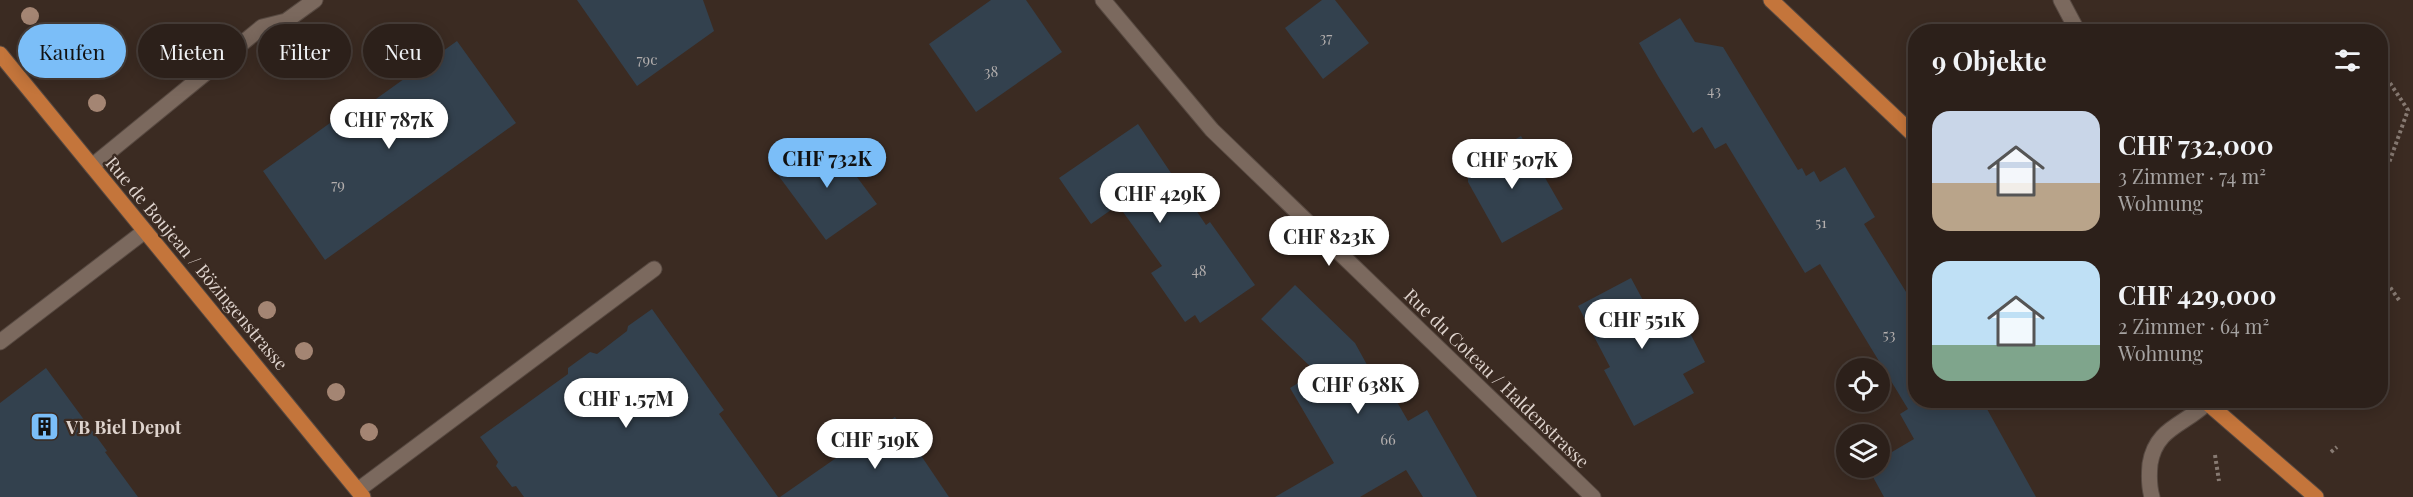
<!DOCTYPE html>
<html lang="de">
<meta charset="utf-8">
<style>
:root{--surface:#2c201a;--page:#382d27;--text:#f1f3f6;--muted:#a6a3a2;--line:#483e39;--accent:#7bbef8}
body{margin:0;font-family:"Playfair Display",serif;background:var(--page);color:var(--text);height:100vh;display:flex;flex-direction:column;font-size:22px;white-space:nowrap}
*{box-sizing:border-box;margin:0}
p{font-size:20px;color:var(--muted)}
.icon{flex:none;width:33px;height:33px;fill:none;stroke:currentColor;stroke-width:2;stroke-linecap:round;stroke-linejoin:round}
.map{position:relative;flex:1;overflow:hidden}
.side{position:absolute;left:1908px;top:24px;width:480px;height:384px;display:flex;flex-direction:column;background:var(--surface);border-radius:24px;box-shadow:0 3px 15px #0003,0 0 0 2px var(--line)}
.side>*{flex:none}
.hud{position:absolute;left:18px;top:24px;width:570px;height:54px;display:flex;gap:12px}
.buttons{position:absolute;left:1836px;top:358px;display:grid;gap:12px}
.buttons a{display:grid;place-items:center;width:54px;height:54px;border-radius:50%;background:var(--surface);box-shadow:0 3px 15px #0003,0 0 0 2px var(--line);font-size:30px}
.price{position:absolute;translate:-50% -51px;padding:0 14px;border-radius:21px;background:#fff;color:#222;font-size:20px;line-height:39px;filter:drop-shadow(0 2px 3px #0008)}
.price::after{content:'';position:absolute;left:50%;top:36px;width:18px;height:14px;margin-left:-9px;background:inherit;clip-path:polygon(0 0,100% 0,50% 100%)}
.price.current{background:var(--accent);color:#111}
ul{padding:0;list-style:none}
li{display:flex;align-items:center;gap:18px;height:150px;padding:0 24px}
li span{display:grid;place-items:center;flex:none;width:168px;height:120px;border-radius:18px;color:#555}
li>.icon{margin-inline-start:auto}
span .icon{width:72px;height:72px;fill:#fffc;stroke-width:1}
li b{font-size:26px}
h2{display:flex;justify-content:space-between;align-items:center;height:72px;padding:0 24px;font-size:26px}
.pill{padding:0 21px;border-radius:27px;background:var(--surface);box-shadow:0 3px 15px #0003,0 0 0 2px var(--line);font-size:21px;line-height:54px}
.pill.current{background:var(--accent);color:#111}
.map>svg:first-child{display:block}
.building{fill:#33414e}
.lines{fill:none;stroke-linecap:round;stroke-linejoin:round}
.minor-casing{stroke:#574941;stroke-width:17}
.major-casing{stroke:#574941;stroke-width:17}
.path{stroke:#877a72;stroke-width:4;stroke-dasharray:3 3;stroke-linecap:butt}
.minor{stroke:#7b695e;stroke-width:15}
.major{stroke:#c4753b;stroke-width:15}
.tree{fill:#a48573}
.labels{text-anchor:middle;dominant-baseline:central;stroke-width:4.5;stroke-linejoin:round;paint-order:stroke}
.number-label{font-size:15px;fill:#b3aead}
.street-label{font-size:18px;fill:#ded3cd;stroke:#3b2b22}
.poi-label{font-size:18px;font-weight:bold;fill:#ded3cd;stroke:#3b2b22;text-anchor:start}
</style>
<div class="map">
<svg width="2413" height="497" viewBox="0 0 2413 497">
<rect width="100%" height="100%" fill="#3b2b22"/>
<!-- building -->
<g class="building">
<polygon points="577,0 703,0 714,31 637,86"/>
<polygon points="991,0 1026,0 1062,52 976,112 929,44"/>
<polygon points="1322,0 1335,0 1369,43 1323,79 1285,28"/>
<polygon points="1680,18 1695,42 1723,47 1798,170 1802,168 1806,176 1814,171 1820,182 1845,167 1875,217 1864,224 1916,308 1916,405 1923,400 1982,400 2036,497 1884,497 1868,468 1880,468 1880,459 1914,439 1900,414 1908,409 1820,264 1805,273 1726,143 1715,149 1702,127 1693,133 1658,76 1639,43"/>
<polygon points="457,41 516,123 325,260 263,171 351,108 355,114"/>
<polygon points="1138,124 1206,225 1210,222 1255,285 1200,323 1195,315 1185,322 1151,273 1162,266 1118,205 1091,224 1059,178"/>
<polygon points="1521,136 1563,209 1502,243 1468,182 1468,167"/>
<polygon points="828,138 877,204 826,240 778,175"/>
<polygon points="1631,278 1652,317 1675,304 1705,362 1683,374 1694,393 1634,426 1604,370 1610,367 1578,306"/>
<polygon points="1295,285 1355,343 1371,372 1378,369 1408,421 1427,410 1477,497 1423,497 1406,470 1360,497 1275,497 1334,463 1290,388 1316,372 1261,319"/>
<polygon points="652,309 724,410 719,414 778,497 524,497 516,486 512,487 496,466 498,462 480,437 568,374 568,368 590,352 597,354 627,331 628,326"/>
<polygon points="46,368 107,451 105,452 138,497 0,497 0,403"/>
<polygon points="895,417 949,497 780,497"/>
</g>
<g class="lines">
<defs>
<g id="minor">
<polyline points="1103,0 1212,130 1593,497"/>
<polyline points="2061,0 2078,32"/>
<polyline points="92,166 262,27 286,21 315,0"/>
<polyline points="0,342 145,231"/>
<polyline points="358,490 654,269"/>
<path d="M2152,497c-3,-10 -3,-22 -2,-33 6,-38 37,-39 60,-64"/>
</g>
<g id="major">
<polyline points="1771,0 1916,137"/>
<polyline points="0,54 363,497"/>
<polyline points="2204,400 2316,497"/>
</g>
</defs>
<!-- minor casing -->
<use href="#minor" class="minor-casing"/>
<!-- major casing -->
<use href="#major" class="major-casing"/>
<!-- path -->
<g class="path">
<polyline points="2380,168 2389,163 2408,110 2390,83"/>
<polyline points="2380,273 2399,300"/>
<polyline points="2331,452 2337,447"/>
<polyline points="2215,455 2219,481"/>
</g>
<!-- minor -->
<use href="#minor" class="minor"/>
<!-- major -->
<use href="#major" class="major"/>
</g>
<!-- trees -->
<g class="tree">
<circle cx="30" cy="16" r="9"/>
<circle cx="61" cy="58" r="9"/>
<circle cx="97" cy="103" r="9"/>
<circle cx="267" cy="310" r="9"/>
<circle cx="304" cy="351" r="9"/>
<circle cx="336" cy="392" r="9"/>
<circle cx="369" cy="432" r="9"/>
</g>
<!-- icons -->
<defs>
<symbol id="building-square" viewBox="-11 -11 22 22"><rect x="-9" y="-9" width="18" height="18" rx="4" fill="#7bbef8" stroke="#3b2b22"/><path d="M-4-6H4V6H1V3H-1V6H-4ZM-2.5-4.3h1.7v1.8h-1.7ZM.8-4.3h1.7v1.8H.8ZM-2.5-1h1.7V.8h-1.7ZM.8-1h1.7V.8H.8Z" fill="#111"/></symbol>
</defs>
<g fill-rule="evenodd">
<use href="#building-square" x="28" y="410" width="33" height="33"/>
</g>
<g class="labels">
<!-- number labels -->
<g class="number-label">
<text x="1326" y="37">37</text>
<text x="647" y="59">79c</text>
<text x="991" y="71">38</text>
<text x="1714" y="90">43</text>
<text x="338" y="184">79</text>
<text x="1821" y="222">51</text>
<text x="1199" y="270">48</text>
<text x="1889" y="334">53</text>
<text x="1388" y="439">66</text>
</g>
<!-- street labels -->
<g class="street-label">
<text transform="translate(197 263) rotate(50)">Rue de Boujean / Bözingenstrasse</text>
<text transform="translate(1497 378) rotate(44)">Rue du Coteau / Haldenstrasse</text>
</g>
<!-- poi labels -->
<g class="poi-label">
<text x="66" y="427">VB Biel Depot</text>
</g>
</g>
</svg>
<div class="buttons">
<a><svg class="icon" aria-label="locate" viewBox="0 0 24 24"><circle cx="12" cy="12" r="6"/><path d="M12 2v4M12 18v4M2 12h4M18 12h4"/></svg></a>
<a><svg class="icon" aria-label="layers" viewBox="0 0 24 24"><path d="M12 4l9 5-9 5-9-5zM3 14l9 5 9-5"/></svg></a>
</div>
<b class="price" style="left:389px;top:150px">CHF 787K</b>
<b class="price current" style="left:827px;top:189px">CHF 732K</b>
<b class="price" style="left:1512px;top:190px">CHF 507K</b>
<b class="price" style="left:1160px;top:224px">CHF 429K</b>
<b class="price" style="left:1329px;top:267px">CHF 823K</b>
<b class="price" style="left:1642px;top:350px">CHF 551K</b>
<b class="price" style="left:1358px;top:415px">CHF 638K</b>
<b class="price" style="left:626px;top:429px">CHF 1.57M</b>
<b class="price" style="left:875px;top:470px">CHF 519K</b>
<div class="hud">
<a class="pill current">Kaufen</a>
<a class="pill">Mieten</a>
<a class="pill">Filter</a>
<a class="pill">Neu</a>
</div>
<section class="side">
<h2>9 Objekte<svg class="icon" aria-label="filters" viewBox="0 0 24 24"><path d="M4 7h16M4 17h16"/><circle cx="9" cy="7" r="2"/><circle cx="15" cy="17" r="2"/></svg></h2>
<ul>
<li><span style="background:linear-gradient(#c9d6e8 60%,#b9a48a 0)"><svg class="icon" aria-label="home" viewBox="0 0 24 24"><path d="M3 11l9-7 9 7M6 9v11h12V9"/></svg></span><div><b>CHF 732,000</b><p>3 Zimmer · 74 m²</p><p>Wohnung</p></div></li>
<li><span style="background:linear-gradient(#bfe0f5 70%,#7fa58c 0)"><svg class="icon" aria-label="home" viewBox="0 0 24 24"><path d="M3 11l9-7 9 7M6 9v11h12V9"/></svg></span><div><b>CHF 429,000</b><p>2 Zimmer · 64 m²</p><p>Wohnung</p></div></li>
</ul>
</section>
</div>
